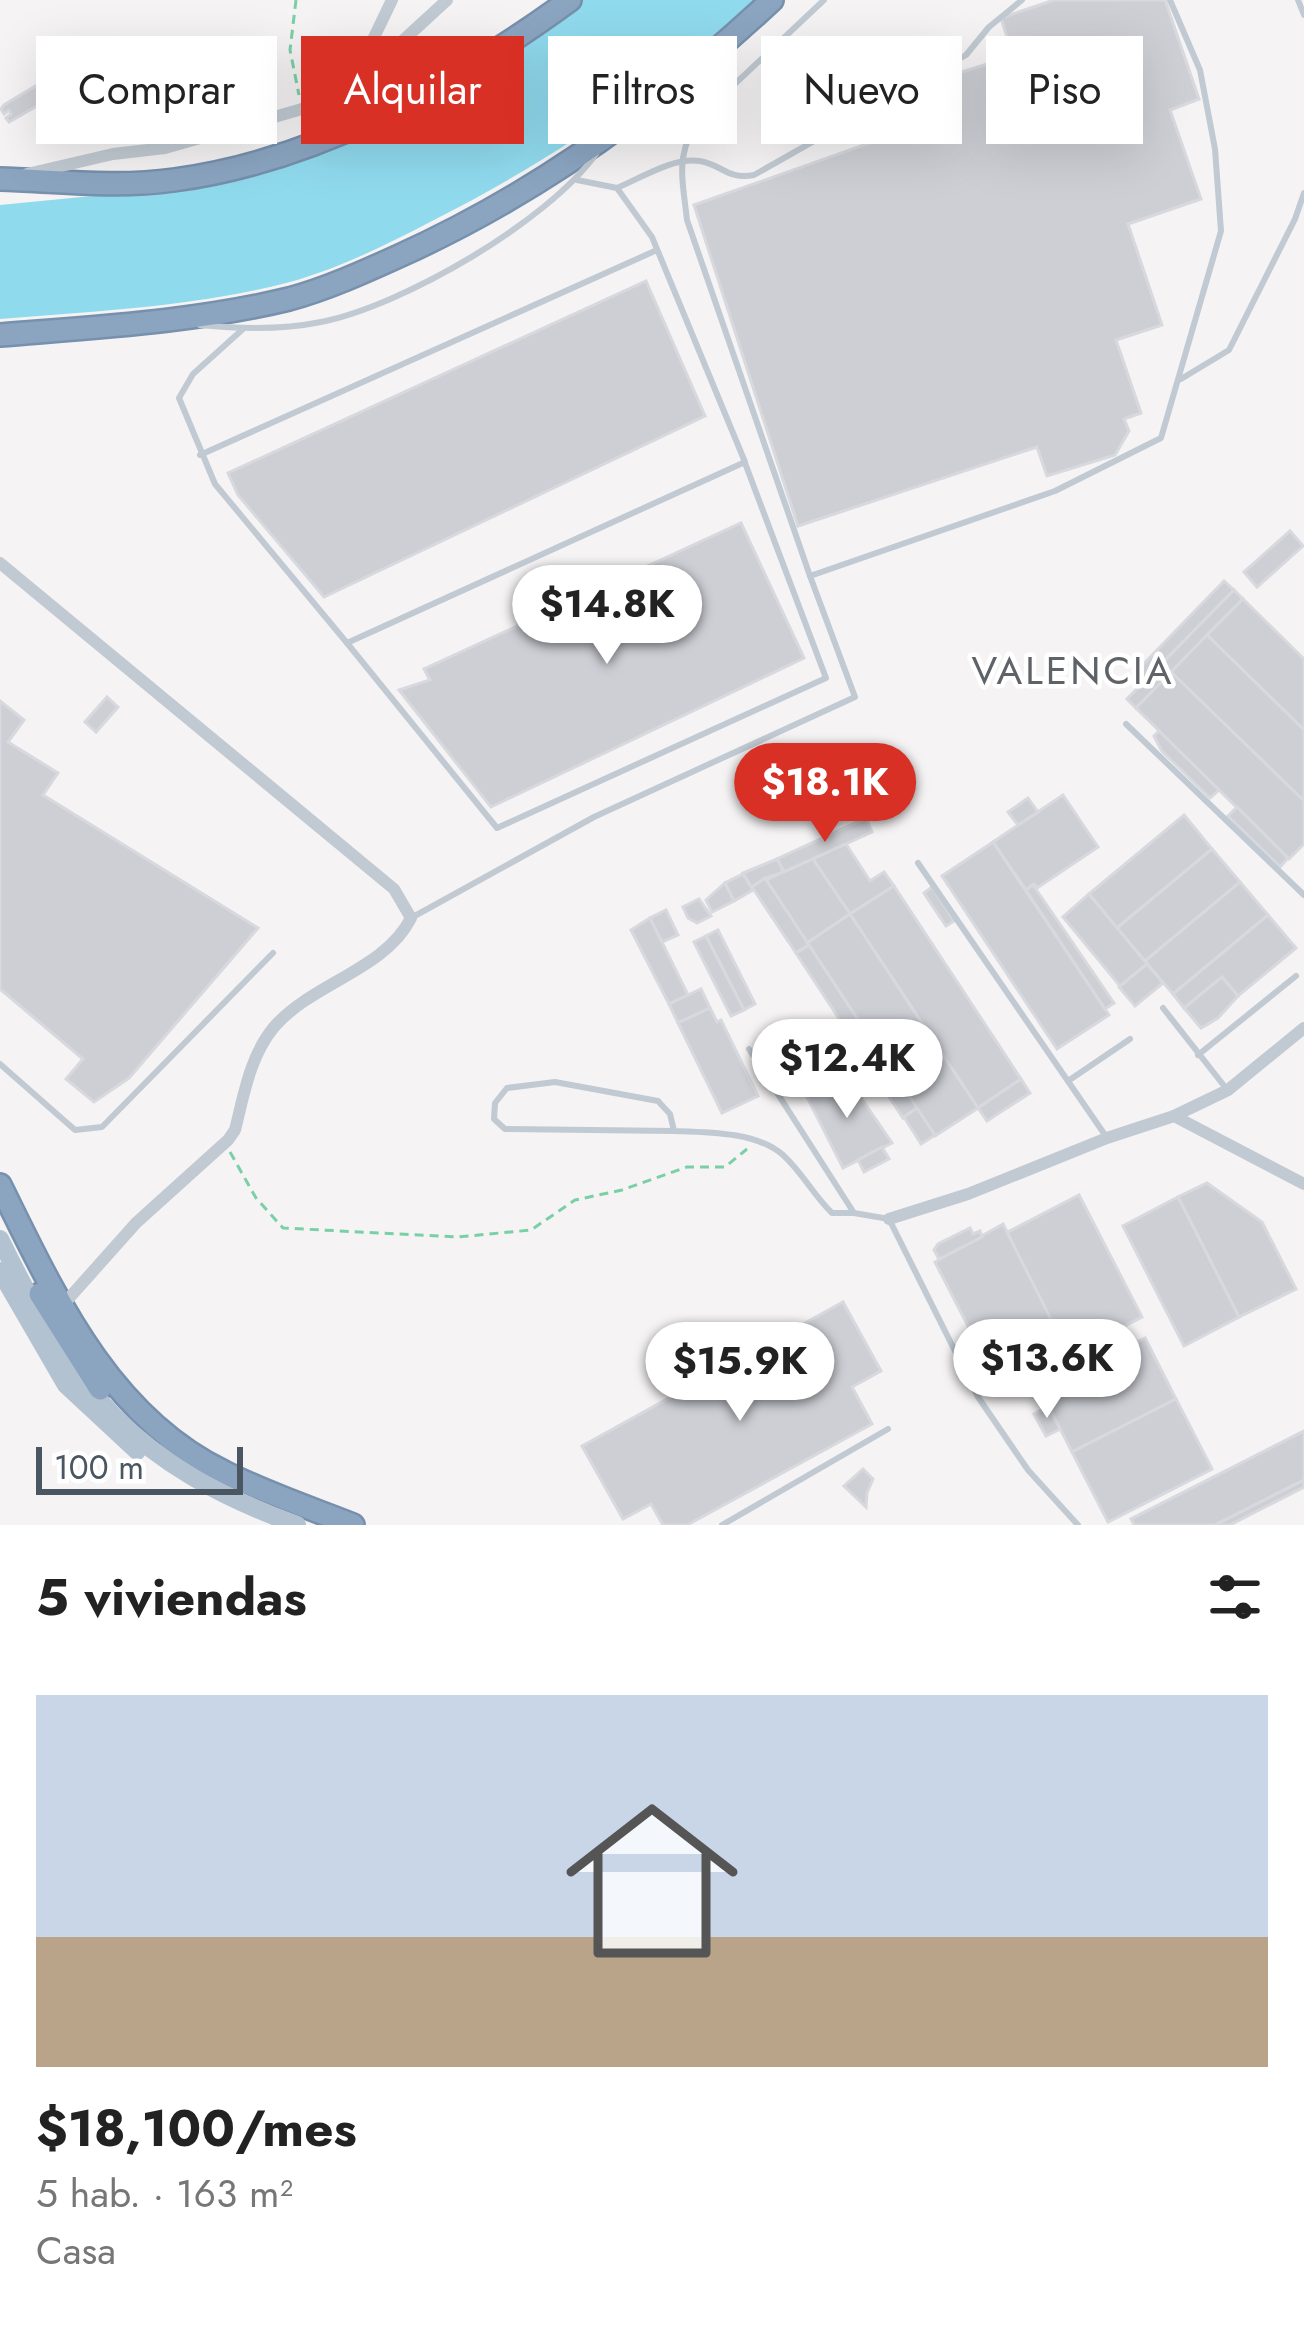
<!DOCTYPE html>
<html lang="es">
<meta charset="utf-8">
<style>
:root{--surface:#fff;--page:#f6f6f6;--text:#222;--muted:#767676;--line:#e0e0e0;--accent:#d93025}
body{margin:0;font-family:Jost,sans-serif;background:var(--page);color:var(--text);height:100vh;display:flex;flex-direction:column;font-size:45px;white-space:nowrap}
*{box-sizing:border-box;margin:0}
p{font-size:39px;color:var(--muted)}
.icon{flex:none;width:66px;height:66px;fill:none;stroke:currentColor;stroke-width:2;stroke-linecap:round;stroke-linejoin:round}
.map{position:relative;height:1525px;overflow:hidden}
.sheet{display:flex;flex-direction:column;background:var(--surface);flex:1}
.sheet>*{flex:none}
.guide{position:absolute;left:36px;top:36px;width:1233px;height:108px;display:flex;gap:24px}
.scale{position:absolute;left:36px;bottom:30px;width:207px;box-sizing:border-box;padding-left:12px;border:6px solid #4a5661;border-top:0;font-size:33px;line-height:42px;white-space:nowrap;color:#4a5661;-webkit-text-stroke:9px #fff;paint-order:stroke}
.price{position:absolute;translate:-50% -102px;padding:0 27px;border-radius:42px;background:#fff;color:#222;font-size:39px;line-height:78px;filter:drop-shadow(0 3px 6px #0008)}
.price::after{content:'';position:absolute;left:50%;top:72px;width:36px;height:27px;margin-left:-18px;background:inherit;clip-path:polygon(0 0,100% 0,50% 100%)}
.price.on{background:var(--accent);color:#fff}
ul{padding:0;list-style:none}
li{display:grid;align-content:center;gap:24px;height:636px;padding:0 36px}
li+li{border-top:3px solid var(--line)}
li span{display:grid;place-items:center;height:372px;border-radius:0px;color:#555}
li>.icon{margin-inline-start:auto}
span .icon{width:216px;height:216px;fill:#fffc;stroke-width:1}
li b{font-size:51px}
h2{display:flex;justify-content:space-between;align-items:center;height:144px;padding:0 36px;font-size:51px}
.tag{padding:0 42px;border-radius:0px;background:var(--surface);box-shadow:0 12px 48px #0002;font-size:42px;line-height:108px}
.tag.on{background:var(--accent);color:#fff}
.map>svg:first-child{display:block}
.water{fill:#90daee}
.building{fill:#cdcfd5;stroke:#d7d9de;stroke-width:3}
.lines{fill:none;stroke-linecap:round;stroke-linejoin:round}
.highway-casing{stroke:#7690ad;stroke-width:26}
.path{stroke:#7ad0a6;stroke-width:3;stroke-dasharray:9 6;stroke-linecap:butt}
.lane{stroke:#c1cad2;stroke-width:6}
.street{stroke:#c1cad2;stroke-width:12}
.primary{stroke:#b3c2d1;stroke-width:18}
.highway{stroke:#8ba5c1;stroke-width:21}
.labels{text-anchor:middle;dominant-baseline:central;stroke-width:9;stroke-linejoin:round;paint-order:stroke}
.neighbourhood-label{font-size:39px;letter-spacing:3px;fill:#5f6368;stroke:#fff}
</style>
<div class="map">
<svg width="1304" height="1525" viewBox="0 0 1304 1525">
<rect width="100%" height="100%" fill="#f5f3f3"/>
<!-- water -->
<path class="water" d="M578,0h177c-97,89 -205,161 -323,221 -46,24 -92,47 -142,61 -95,25 -193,29 -290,37v-114l123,-12 141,-27z"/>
<!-- building -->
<g class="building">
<polygon points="1054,0 1165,0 1199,99 1170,110 1201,199 1128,224 1162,325 1116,340 1141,413 1124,419 1129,431 1115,455 1047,476 1037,447 798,526 694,205 929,122 917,86 1013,56 1001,18"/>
<polygon points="113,38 115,43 110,47 115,56 95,71 85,54"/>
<polygon points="74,63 80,81 9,122 6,118 11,114 9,110 4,114 1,109 4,105"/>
<polygon points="188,87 195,98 164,122 155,111"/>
<polygon points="112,105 123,120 97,136 87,119"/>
<polygon points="71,107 81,132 68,138 58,112"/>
<polygon points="646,281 705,416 324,597 238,495 228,473"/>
<polygon points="741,523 804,658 491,807 399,690 430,680 424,669"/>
<polygon points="1290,531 1303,546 1257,587 1244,572"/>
<polygon points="1224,581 1234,590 1139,686 1130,678"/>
<polygon points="1234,590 1243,599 1136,708 1127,699"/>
<polygon points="1243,599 1304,659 1304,730 1207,635"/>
<polygon points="1207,635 1304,730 1304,801 1171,672"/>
<polygon points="1171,672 1304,801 1304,844 1289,859 1136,708"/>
<polygon points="107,697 118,707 96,732 85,722"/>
<polygon points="0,701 24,720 8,742 58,773 43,795 258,928 129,1078 94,1102 66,1079 83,1059 0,989"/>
<polygon points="1159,731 1219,790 1210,798 1162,751 1154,736"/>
<polygon points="1063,795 1098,847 1037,888 1034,884 1026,890 993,842"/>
<polygon points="1028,798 1038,812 1018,825 1008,812"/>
<polygon points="1237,807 1288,858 1280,867 1228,816"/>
<polygon points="1184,815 1212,849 1117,928 1089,894"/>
<polygon points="866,818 872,832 784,872 777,859"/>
<polygon points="993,842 1109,1015 1057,1049 942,876"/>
<polygon points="846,844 870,881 884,872 894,886 850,914 813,859"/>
<polygon points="1212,849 1240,882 1145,961 1117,928"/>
<polygon points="777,859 784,872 765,878 752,888 743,873"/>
<polygon points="813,859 850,914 807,943 766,880"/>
<polygon points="743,874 753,890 734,901 725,883"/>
<polygon points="765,878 809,945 796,953 752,887"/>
<polygon points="1240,882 1268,915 1173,994 1145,961"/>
<polygon points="725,883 734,901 712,912 706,900"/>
<polygon points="1033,885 1114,1003 1105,1009 1026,890"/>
<polygon points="894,886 1021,1079 978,1108 850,914"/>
<polygon points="932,887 954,921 946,926 924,893"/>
<polygon points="1089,894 1147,964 1120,986 1063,917"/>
<polygon points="699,899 711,916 697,923 688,918 683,907"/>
<polygon points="666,910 678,935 662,942 650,918"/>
<polygon points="850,914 978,1108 935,1136 807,943"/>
<polygon points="1268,915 1296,948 1238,996 1222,977 1184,1008 1173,994"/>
<polygon points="650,918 688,995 669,1004 631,930"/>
<polygon points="718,930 755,1004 744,1010 706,936"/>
<polygon points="706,936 744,1010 731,1016 694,942"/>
<polygon points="809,945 868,1035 855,1043 796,953"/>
<polygon points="1147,964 1163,983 1135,1006 1119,987"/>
<polygon points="1222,977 1238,996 1218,1018 1201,1028 1184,1008"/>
<polygon points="701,989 710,1008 678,1023 669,1004"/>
<polygon points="710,1008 717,1022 721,1020 758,1096 722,1113 678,1023"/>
<polygon points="885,1060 917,1108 903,1118 871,1069"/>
<polygon points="844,1073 892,1143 843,1168 805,1093"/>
<polygon points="1021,1079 1030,1093 987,1121 978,1108"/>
<polygon points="917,1108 935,1135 921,1144 904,1117"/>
<polygon points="882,1147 889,1159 864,1172 858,1160"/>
<polygon points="1207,1183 1262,1222 1296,1289 1239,1317 1178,1197"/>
<polygon points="1079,1195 1142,1317 1069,1355 1006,1233"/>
<polygon points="1178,1197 1239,1317 1184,1346 1123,1226"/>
<polygon points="1003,1224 1069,1355 1001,1390 935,1262"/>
<polygon points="970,1228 973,1234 980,1231 982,1237 939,1259 934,1250 938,1244"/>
<polygon points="843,1302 881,1371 852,1387 872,1424 687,1525 663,1525 651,1504 623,1519 582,1446"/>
<polygon points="1145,1338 1176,1399 1072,1452 1041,1391"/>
<polygon points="1176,1399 1212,1469 1108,1522 1072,1452"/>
<polygon points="1048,1406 1060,1429 1046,1436 1034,1414"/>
<polygon points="1304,1431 1304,1480 1215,1525 1134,1525 1131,1519"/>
<polygon points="863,1469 873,1479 867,1493 866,1507 844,1486"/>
<polygon points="1304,1480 1304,1487 1230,1525 1215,1525"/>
</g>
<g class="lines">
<defs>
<g id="highway">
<path d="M0,179c57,2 117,9 174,1 143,-19 281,-96 396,-180"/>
<path d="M0,335c97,-8 194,-13 289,-36 37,-10 75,-27 110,-43 140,-63 262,-152 373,-256"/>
<path d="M0,1185c54,109 108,231 224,287 41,21 86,36 129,53"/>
<polyline points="40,1294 100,1389"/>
</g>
</defs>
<!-- highway casing -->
<use href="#highway" class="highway-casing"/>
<!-- path -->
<g class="path">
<polyline points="296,0 290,50 299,95"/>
<polyline points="230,1152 256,1198 283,1228 458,1237 531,1230 575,1200 622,1190 687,1167 725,1167 747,1149"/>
</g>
<!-- lane -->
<g class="lane">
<polyline points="1298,0 1304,15"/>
<path d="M617,188c24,-10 56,-31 83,-27 23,4 27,19 54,14l212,-120 23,-28 33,-27"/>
<path d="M200,325c40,4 82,5 121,-3 83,-17 226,-100 275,-168"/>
<polyline points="243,329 193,374 179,398 215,484 347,643 745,462 652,237 617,188 577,180"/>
<polyline points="1181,379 1229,350 1295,219 1304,193"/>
<polyline points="200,455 657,250"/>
<path d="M810,576l-123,-356c-5,-45 -13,-69 17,-107l120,-113"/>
<polyline points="347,643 497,828 508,823 826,678 745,463"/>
<polyline points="1126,724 1304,895"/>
<polyline points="918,863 1105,1135"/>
<polyline points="411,918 594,817 855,697 810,576 1055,491 1161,438 1221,231 1215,149 1200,70 1170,0"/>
<polyline points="1163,1008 1225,1087"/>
<polyline points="749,1049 854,1213 889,1219 978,1397 1028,1470 1078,1525"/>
<polyline points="1198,1055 1296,976"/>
<polyline points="0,1064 75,1130 102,1127 273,953"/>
<polyline points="1068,1081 1130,1039"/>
<path d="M674,1131l-4,-17 -12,-13 -103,-19 -48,6 -12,15 -1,16 11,10 169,2c34,1 83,1 109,24 19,17 31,41 49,58h22"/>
<polyline points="722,1525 888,1429"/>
</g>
<!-- street -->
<g class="street">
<polyline points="366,54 392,0"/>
<polyline points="27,174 113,154 165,148 302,109 335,90 366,54 398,45 447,0"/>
<path d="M0,563l394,326 17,29c-26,52 -99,65 -137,109 -24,29 -30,67 -39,103l-7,10 -92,83 -74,83"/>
<polyline points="1174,1116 1304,1184"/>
<polyline points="889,1219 968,1194 1107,1138 1174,1116 1228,1090 1304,1028"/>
</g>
<!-- primary -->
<g class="primary">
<path d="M0,1239c75,154 132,225 297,286"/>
<polyline points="0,1271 66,1385 137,1451"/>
</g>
<!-- highway -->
<use href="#highway" class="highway"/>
</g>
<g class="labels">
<!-- neighbourhood labels -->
<g class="neighbourhood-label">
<text x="1073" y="670">VALENCIA</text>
</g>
</g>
</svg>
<div class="scale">100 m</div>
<b class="price" style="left:607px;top:667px">$14.8K</b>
<b class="price on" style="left:825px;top:845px">$18.1K</b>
<b class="price" style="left:847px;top:1121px">$12.4K</b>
<b class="price" style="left:1047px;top:1421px">$13.6K</b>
<b class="price" style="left:740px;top:1424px">$15.9K</b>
<div class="guide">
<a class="tag">Comprar</a>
<a class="tag on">Alquilar</a>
<a class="tag">Filtros</a>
<a class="tag">Nuevo</a>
<a class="tag">Piso</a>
</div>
</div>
<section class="sheet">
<h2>5 viviendas<svg class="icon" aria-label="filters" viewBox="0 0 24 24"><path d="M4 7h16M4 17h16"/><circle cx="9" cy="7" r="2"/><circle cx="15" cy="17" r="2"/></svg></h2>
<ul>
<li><span style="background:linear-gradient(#c9d6e8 65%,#b9a48a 0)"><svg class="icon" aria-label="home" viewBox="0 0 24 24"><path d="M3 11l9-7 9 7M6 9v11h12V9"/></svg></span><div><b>$18,100/mes</b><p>5 hab. · 163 m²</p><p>Casa</p></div></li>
</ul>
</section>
